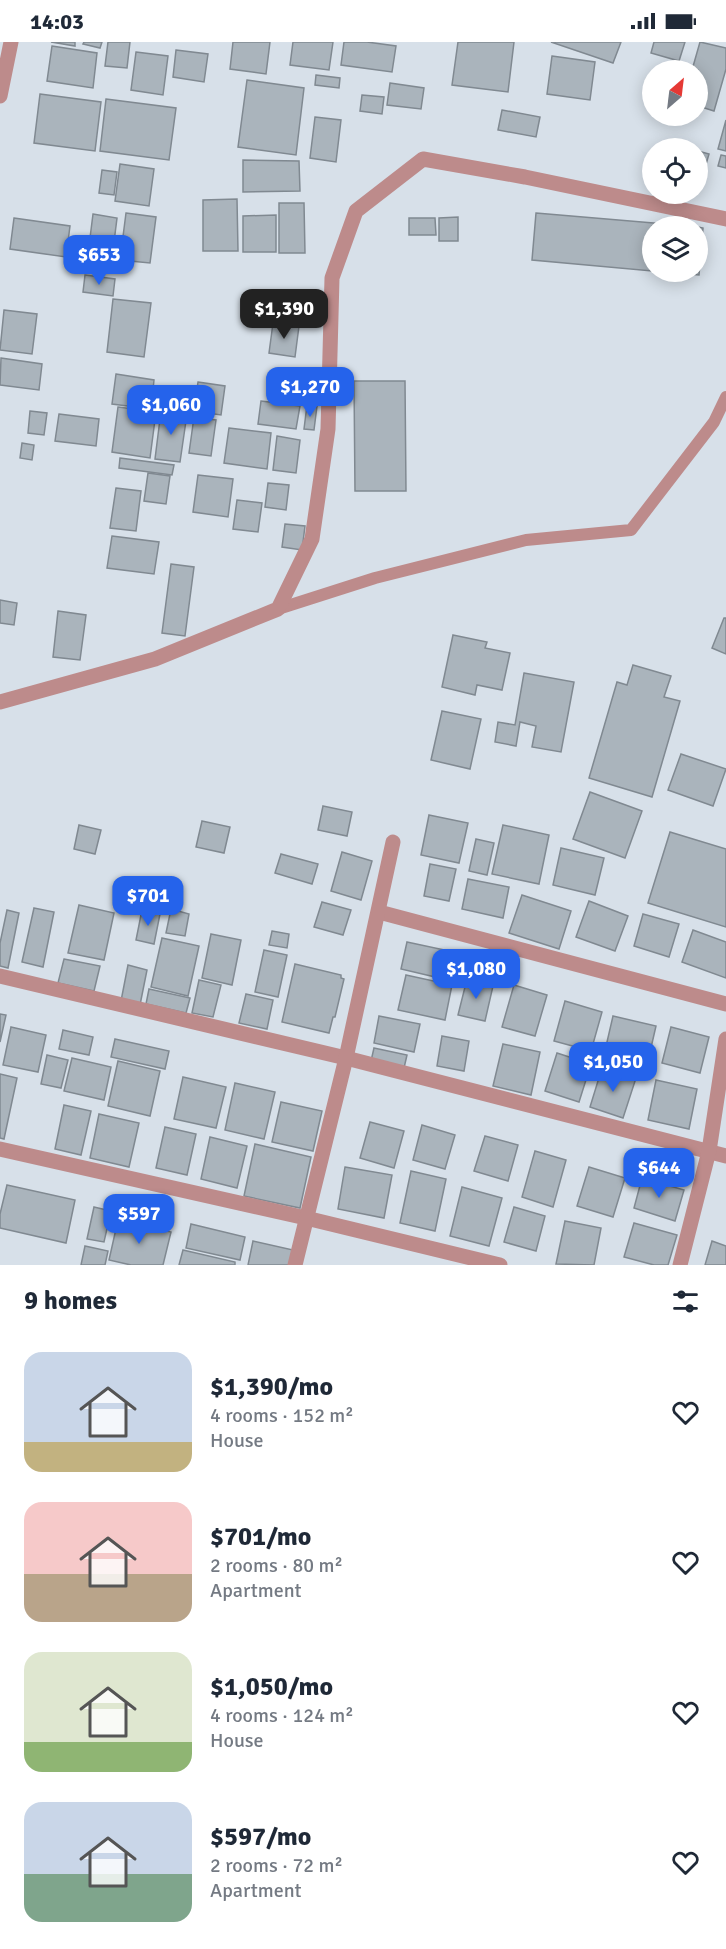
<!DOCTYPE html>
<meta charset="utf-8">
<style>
:root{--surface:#fff;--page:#f2f2f3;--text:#1f2937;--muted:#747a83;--accent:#2563eb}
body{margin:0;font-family:Signika,sans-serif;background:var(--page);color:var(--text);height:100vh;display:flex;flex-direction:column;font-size:22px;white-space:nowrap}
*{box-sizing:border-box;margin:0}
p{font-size:20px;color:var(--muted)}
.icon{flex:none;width:33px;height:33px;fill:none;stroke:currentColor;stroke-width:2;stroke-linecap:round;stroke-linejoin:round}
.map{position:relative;height:1223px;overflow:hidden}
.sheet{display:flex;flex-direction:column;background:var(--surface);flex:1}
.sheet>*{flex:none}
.needle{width:39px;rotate:28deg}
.tools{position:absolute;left:642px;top:18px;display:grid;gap:12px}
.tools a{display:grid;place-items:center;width:66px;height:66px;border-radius:50%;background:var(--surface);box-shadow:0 3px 15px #0003;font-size:30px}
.price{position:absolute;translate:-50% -51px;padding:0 14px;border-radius:12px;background:var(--accent);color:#fff;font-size:20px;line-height:39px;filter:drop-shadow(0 2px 3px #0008)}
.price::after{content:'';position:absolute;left:50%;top:36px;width:18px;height:14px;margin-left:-9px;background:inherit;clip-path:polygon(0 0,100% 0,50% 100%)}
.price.active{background:#222;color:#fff}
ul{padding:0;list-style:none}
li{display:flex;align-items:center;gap:18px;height:150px;padding:0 24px}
li span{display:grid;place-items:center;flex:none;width:168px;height:120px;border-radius:18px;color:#555}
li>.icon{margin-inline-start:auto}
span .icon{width:72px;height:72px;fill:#fffc;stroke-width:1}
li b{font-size:26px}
h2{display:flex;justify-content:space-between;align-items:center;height:72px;padding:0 24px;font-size:26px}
.status{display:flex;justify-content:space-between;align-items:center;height:42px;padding:0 30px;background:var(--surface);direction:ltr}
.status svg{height:16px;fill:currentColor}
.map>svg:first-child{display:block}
.building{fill:#aab4bc;stroke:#808991;stroke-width:1.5}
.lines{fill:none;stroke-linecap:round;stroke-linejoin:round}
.service{stroke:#bd8b8b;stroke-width:12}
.minor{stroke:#bd8b8b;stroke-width:15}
.tertiary{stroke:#bd8b8b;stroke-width:15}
</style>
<div class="status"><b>14:03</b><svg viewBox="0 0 49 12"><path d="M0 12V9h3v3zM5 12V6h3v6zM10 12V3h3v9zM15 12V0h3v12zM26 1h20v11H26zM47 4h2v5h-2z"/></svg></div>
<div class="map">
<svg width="726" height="1223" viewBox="0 0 726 1223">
<rect width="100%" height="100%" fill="#d7e0e9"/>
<!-- building -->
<g class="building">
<polygon points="51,0 75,0 75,4"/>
<polygon points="84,0 102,0 100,6 83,2"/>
<polygon points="108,0 130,0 127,26 105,24"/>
<polygon points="233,0 270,0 266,32 230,27"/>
<polygon points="293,0 333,0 329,28 290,23"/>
<polygon points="344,0 367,0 396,4 392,30 341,23"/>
<polygon points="458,0 514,0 508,50 452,43"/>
<polygon points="551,0 621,0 613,21"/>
<polygon points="654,0 685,0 679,19 651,11"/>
<polygon points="700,0 726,6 726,27 714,69 698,64 698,28 692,28"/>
<polygon points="52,4 97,11 93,46 47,39"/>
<polygon points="176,8 208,12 204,40 173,35"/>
<polygon points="136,10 168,14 163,53 131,48"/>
<polygon points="552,14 595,20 590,58 547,52"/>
<polygon points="316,33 340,36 339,46 315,43"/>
<polygon points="247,38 304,46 296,113 238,105"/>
<polygon points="390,41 424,46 421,67 387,63"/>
<polygon points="40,52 101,60 95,109 34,101"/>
<polygon points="362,53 384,55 382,72 360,69"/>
<polygon points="106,57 176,66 169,118 100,109"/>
<polygon points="502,68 540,75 536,95 498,88"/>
<polygon points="315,75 341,78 336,120 310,116"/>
<polygon points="726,78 726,109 718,107"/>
<polygon points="698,109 709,112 702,136 698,134"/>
<polygon points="721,113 726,114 726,126 718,124"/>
<polygon points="243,118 299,119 300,149 243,150"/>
<polygon points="120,122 154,127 149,164 115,159"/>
<polygon points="102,128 117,130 114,153 99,151"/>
<polygon points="237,157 238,209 203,209 203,158"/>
<polygon points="279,161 304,161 305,211 279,211"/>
<polygon points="126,171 156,175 150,221 120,218"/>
<polygon points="536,171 689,184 652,184 652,229 532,218"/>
<polygon points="93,172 117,176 112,216 88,212"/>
<polygon points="276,173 276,210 243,210 243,174"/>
<polygon points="458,175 458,199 439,199 439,176"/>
<polygon points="14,176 70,184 66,215 10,207"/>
<polygon points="409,176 435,176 436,193 409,193"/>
<polygon points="698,185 703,186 699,233 663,230 698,230"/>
<polygon points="85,233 115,237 113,254 83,250"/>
<polygon points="113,257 151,261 144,315 107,310"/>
<polygon points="4,268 37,272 32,312 0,308"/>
<polygon points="273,281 299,284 295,315 269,311"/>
<polygon points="1,316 42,322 39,348 0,343"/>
<polygon points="298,330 313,332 310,356 295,353"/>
<polygon points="116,332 154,338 151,367 112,362"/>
<polygon points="354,339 405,339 406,449 355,449"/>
<polygon points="198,340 225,344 221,373 194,369"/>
<polygon points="261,359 300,364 296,387 258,382"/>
<polygon points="307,363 317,364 314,388 304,387"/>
<polygon points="118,365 156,370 150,416 112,410"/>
<polygon points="30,369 47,371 44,393 28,391"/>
<polygon points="161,369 187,372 180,420 155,417"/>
<polygon points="59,372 99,377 96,404 55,399"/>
<polygon points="194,375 216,378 211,414 189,411"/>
<polygon points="229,386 271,391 267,427 224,421"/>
<polygon points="277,394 300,398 296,431 273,428"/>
<polygon points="22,401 34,403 32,418 20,416"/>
<polygon points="120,416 174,423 172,433 119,426"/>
<polygon points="148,431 170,434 166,462 144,459"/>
<polygon points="198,433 233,437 228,475 193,470"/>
<polygon points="268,441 289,443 286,468 265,465"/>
<polygon points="116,446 141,449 136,489 110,486"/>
<polygon points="237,458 262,461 258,490 233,487"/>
<polygon points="285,482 305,484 302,508 282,505"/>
<polygon points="112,494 159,500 154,532 107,526"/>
<polygon points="171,522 194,525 185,594 162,591"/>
<polygon points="0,558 17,561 14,583 0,581"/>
<polygon points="58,569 86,573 80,618 53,615"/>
<polygon points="724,576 726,576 726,612 712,606"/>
<polygon points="453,593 487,600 485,606 510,611 502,648 477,643 475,653 442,645"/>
<polygon points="633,623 671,634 664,655 680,659 652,755 589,736 617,640 627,643"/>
<polygon points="524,631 574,640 561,710 532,705 536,684 520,680 516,704 495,700 498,680 515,683"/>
<polygon points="442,669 481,677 470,727 431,718"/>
<polygon points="681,712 726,727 713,764 668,748"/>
<polygon points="590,750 642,769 625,816 573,797"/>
<polygon points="323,764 352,770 347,794 318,788"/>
<polygon points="429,773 468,781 459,821 421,813"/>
<polygon points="202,779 230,785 224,811 196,805"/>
<polygon points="79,783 101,788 95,812 74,807"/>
<polygon points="503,783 549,793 539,842 492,832"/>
<polygon points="670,790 726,807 726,885 648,861"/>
<polygon points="476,797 494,801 487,833 469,829"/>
<polygon points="561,806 604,816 595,853 553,843"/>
<polygon points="342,810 372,819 361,858 331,849"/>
<polygon points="281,812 318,822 312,842 275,831"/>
<polygon points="430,822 456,827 449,859 424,854"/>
<polygon points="468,837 509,845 503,876 462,867"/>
<polygon points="522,853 571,869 559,907 509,891"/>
<polygon points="589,859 628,874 615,909 576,895"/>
<polygon points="322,860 351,868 343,893 314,885"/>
<polygon points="79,863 114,871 104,918 68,911"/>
<polygon points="34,866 54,870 43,925 22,920"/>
<polygon points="171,867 189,872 185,894 166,891"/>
<polygon points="7,868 19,871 8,926 0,924 0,901"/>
<polygon points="142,868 160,872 154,902 136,898"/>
<polygon points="643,872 679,882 669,915 634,904"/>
<polygon points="693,888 726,900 726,936 682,920"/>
<polygon points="272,889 289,892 287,906 269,903"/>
<polygon points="211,892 241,898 232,943 202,936"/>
<polygon points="162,896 199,904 188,954 151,945"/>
<polygon points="407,900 454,910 448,938 401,927"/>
<polygon points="264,908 287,913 278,955 255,950"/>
<polygon points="64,917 100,924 94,949 58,941"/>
<polygon points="295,922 341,933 341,936 344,937 335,975 333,975 329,991 282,980"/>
<polygon points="128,923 147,928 140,963 121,959"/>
<polygon points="406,933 452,943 445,978 398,968"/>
<polygon points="467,937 493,944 485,979 458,973"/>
<polygon points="199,938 221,943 213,975 192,971"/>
<polygon points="514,943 547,953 535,994 502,985"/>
<polygon points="149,947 190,956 186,971 146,962"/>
<polygon points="246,952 273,958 267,987 239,981"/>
<polygon points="565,959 602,970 591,1009 554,999"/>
<polygon points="0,972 6,973 0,1000"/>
<polygon points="379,974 420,982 414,1010 374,1001"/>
<polygon points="613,974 656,984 647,1023 604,1013"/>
<polygon points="11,985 46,993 38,1030 3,1023"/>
<polygon points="671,985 709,995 700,1031 662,1021"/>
<polygon points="63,988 93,995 89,1013 59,1007"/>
<polygon points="442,994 469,999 464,1029 437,1024"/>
<polygon points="115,997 169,1009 165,1027 111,1015"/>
<polygon points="503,1002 540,1010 531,1053 493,1044"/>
<polygon points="374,1006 407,1013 404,1026 371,1019"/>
<polygon points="557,1011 591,1022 579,1060 545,1049"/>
<polygon points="47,1013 68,1018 61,1046 41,1042"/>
<polygon points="72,1016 111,1025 104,1058 64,1049"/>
<polygon points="118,1019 160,1029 150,1074 108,1064"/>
<polygon points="602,1026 636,1036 623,1076 590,1065"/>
<polygon points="0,1032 17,1036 4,1097 0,1096"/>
<polygon points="183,1035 226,1045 216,1086 174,1077"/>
<polygon points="656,1038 697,1047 689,1087 648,1078"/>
<polygon points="235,1041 275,1050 264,1097 225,1088"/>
<polygon points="281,1060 322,1069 313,1109 272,1100"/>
<polygon points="64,1063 91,1069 81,1113 55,1107"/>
<polygon points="99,1072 139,1081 129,1125 90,1116"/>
<polygon points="370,1080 404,1089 394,1126 360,1116"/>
<polygon points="422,1083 455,1093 445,1127 413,1118"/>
<polygon points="165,1085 196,1092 187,1133 156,1126"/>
<polygon points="485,1094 518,1103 508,1139 474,1129"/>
<polygon points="210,1095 247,1104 237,1146 201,1137"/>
<polygon points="255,1102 311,1115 300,1166 244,1154"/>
<polygon points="535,1109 566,1118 553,1165 522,1155"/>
<polygon points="345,1125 392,1133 384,1176 338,1167"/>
<polygon points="589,1125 625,1136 613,1175 577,1164"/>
<polygon points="411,1129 446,1137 435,1189 400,1181"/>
<polygon points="642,1136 684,1148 675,1179 634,1166"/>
<polygon points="7,1143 75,1158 66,1201 0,1186 0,1172"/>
<polygon points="462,1145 502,1156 489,1204 450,1194"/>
<polygon points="94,1165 111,1169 104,1200 87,1197"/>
<polygon points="514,1165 545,1174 536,1209 504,1200"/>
<polygon points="118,1178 171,1190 163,1223 131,1223 109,1218"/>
<polygon points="565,1179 601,1186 594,1223 556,1222"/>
<polygon points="634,1181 677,1193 668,1223 654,1223 624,1215"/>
<polygon points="191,1182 245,1195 240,1218 186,1206"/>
<polygon points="253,1199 293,1208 289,1223 248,1223"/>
<polygon points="712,1199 726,1204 726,1223 705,1223"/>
<polygon points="85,1204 108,1209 105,1223 81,1223"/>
<polygon points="183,1208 235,1220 235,1223 179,1223"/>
</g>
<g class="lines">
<!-- service -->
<polyline class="service" points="278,567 375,536 526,498 631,488 714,380 726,355"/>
<!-- minor -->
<g class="minor">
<polyline points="0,660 155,617 278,567 312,497 328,387 332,236 356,169 423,117 525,135 726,177"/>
<polyline points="379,870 726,962"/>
<polyline points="0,934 346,1016 726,1114"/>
<polyline points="0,1107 306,1176 500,1223"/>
<polyline points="295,1223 346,1016 393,800"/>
<polyline points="680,1223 709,1109 726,997"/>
</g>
<!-- tertiary -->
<polyline class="tertiary" points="0,54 11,0"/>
</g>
</svg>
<div class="tools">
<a><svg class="needle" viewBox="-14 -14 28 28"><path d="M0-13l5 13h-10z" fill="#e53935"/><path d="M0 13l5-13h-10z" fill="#747a83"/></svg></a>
<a><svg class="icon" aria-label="locate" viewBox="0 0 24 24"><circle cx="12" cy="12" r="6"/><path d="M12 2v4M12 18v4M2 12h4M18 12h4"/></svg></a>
<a><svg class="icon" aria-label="layers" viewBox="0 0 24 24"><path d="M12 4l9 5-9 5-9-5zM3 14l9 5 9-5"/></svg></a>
</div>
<b class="price" style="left:99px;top:244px">$653</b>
<b class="price active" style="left:284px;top:298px">$1,390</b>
<b class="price" style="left:310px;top:376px">$1,270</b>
<b class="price" style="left:171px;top:394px">$1,060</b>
<b class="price" style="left:148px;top:885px">$701</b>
<b class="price" style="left:476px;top:958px">$1,080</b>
<b class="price" style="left:613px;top:1051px">$1,050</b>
<b class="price" style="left:659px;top:1157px">$644</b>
<b class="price" style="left:139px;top:1203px">$597</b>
</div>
<section class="sheet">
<h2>9 homes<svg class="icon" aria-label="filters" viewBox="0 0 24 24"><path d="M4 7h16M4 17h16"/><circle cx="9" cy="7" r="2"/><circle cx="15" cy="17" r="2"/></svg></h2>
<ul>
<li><span style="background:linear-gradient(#c9d6e8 75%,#c2b280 0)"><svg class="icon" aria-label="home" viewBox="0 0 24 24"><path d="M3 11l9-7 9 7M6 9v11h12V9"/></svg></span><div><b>$1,390/mo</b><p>4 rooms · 152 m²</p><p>House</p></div><svg class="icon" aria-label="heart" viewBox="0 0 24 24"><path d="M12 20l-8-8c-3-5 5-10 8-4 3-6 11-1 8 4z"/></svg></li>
<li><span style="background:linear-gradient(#f6c9c9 60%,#b9a48a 0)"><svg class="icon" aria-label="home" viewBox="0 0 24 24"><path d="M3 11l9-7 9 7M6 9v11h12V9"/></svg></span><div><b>$701/mo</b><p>2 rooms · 80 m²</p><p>Apartment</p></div><svg class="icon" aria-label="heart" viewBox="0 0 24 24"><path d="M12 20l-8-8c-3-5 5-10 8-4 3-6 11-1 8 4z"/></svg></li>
<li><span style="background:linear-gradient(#dfe7d0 75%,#8fb573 0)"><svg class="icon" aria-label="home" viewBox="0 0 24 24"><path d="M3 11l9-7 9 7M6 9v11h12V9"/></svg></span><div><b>$1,050/mo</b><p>4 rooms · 124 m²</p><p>House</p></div><svg class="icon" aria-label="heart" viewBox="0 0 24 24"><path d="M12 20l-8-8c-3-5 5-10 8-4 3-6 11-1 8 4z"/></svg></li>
<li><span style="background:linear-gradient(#c9d6e8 60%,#7fa58c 0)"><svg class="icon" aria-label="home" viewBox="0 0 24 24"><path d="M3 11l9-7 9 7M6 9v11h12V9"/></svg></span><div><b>$597/mo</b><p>2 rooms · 72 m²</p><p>Apartment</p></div><svg class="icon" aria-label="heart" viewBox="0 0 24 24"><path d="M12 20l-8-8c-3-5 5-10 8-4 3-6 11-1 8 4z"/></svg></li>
</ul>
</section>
